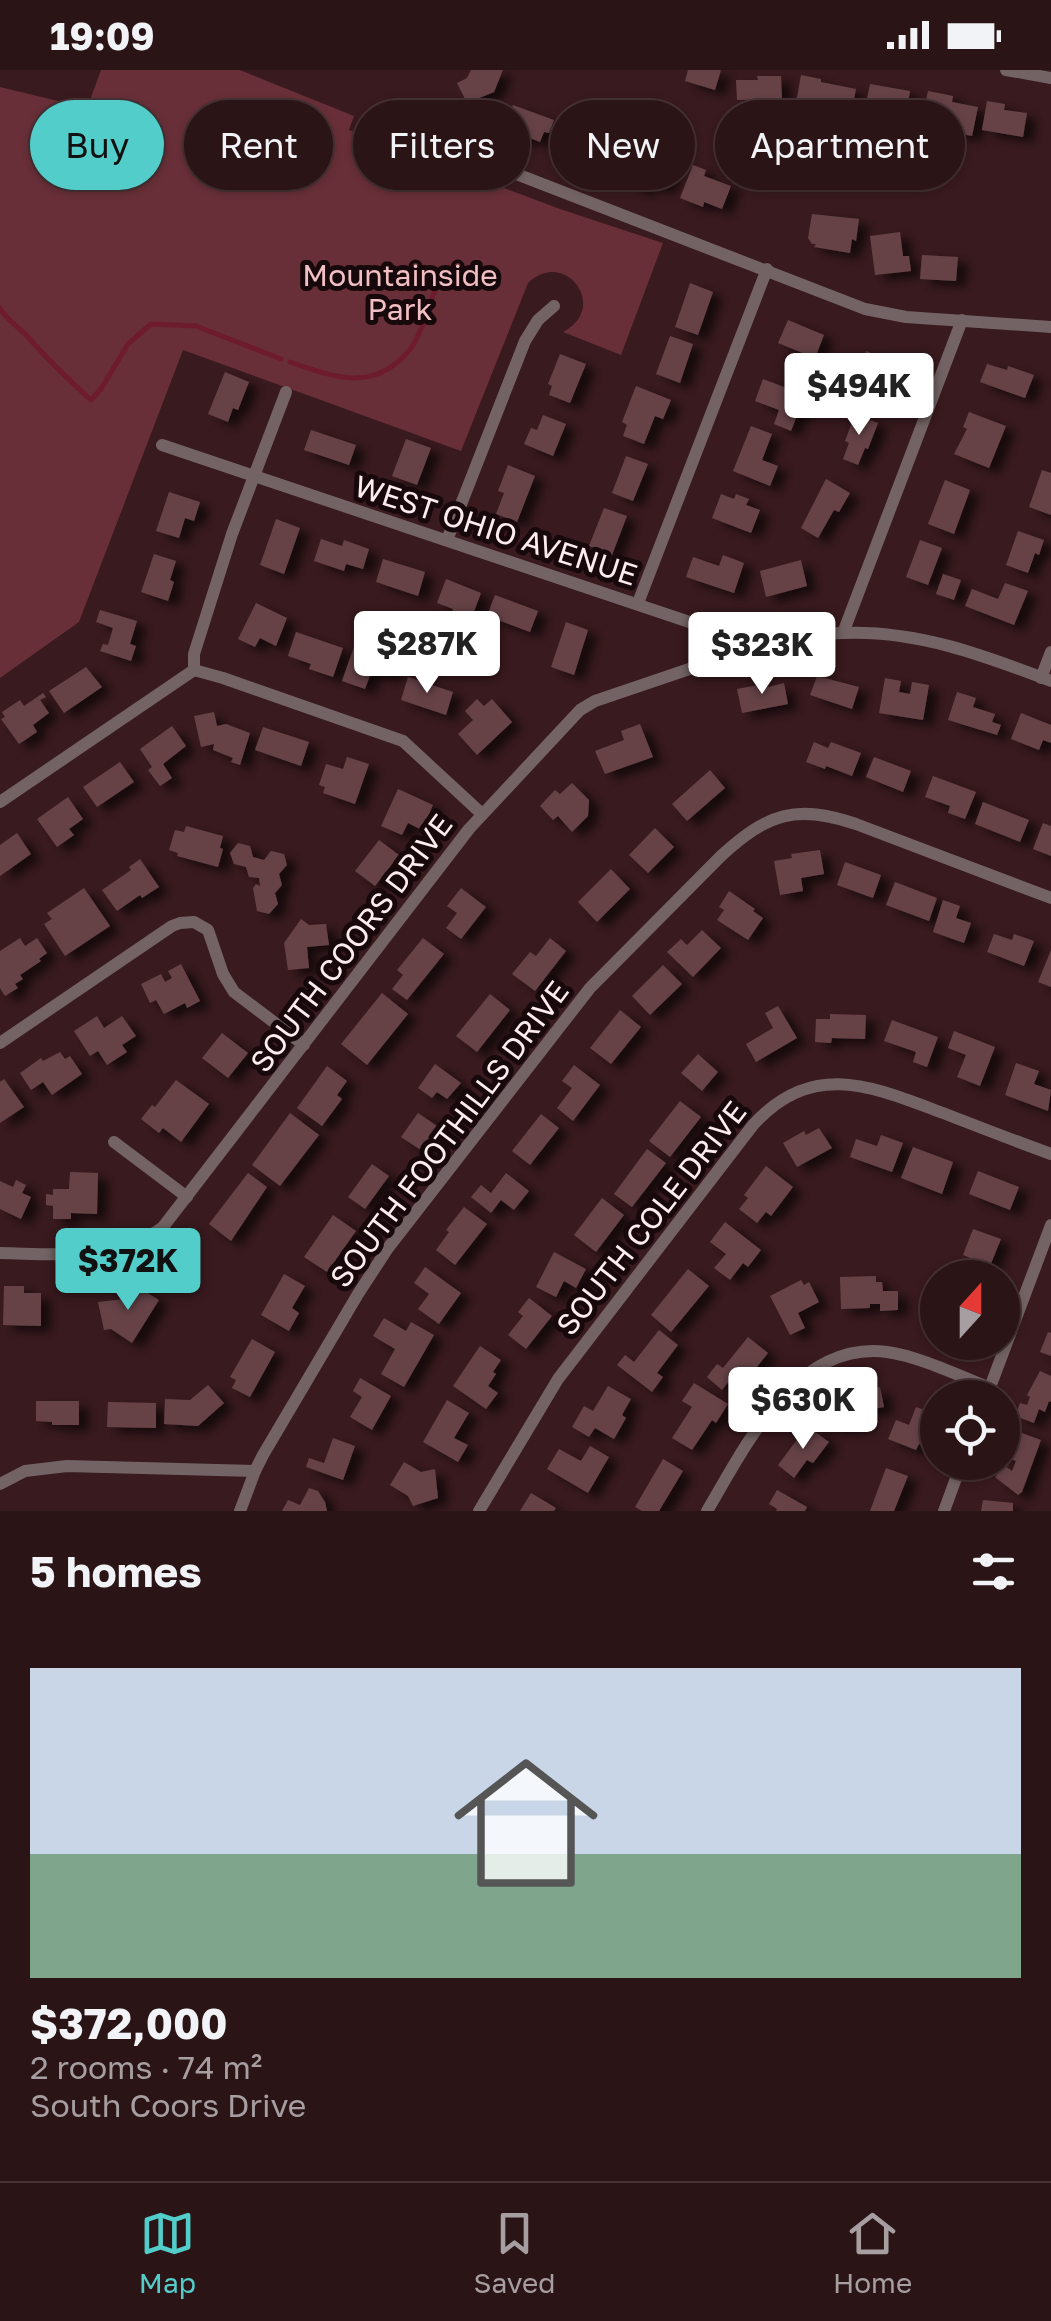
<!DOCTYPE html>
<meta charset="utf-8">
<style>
:root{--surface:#2b1416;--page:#372123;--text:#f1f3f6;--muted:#a69ea1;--line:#473335;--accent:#53cdca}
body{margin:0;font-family:"Golos Text",sans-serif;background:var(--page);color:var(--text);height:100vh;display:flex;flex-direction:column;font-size:38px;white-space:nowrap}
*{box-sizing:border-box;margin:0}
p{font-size:32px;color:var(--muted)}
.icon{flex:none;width:55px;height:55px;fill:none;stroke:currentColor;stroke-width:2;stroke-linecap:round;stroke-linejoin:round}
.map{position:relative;height:1441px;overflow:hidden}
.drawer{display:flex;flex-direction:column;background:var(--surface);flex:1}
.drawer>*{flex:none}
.guide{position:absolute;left:30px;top:30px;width:992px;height:90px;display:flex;gap:20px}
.needle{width:65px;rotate:21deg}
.fabs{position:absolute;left:920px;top:1190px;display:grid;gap:20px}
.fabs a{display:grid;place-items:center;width:100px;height:100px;border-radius:50%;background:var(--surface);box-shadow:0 2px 8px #0004,0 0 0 2px var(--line);font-size:50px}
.price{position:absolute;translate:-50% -85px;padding:0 22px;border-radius:10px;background:#fff;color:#222;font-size:32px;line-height:65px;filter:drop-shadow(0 2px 5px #0008)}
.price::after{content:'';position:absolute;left:50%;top:60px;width:30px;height:22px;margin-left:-15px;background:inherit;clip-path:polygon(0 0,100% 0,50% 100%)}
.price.selected{background:var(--accent);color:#111}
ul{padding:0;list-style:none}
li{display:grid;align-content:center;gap:20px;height:530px;padding:0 30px}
li span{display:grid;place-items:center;height:310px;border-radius:0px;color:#555}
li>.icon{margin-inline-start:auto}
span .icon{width:180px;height:180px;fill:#fffc;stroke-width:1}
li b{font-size:42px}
h2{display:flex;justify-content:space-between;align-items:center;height:120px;padding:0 30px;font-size:42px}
.chip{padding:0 35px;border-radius:45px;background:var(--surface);box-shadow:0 2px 8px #0004,0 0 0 2px var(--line);font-size:35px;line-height:90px}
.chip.selected{background:var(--accent);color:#111}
.status{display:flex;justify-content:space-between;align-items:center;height:70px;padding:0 50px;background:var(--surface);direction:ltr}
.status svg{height:28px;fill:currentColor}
.tab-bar{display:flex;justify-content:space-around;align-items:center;height:140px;border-top:2px solid var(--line);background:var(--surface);font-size:28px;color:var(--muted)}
.tab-bar a{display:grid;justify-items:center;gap:5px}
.tab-bar .selected{color:var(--accent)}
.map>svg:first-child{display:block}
.green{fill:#682f38}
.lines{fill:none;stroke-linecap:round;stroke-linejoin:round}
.stream{stroke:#6e1b2d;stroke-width:5}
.building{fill:#664347;filter:url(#shadow)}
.minor{stroke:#736364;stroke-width:12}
.labels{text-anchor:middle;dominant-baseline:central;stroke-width:10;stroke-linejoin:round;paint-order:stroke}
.park-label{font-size:30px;fill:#f1bfc3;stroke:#17090b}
.street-label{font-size:30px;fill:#fdeced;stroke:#17090b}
</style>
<div class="status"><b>19:09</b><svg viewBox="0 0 49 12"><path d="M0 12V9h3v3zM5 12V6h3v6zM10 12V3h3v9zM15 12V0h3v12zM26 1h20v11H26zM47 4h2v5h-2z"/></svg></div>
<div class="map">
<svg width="1051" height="1441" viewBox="0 0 1051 1441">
<defs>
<filter id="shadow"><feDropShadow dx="10" dy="6" stdDeviation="5" flood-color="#0009"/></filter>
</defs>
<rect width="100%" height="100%" fill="#391a1e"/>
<!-- green -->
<path class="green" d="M101,0h139l114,46 -5,14 211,79 103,34 -42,112 -58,-23c47,-24 2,-85 -35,-49l-67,168 -278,-101 -104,272 -79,56v-591l87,21z"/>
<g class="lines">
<!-- stream -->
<g class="stream">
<path d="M0,238c7,13 18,18 28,29 20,23 40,42 63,63l10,-11 27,-45 23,-20 45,2 85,33"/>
<path d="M290,292c46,16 86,31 121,-14 11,-15 17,-40 24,-58"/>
</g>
</g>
<!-- building -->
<g class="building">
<polygon points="471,0 503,0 494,22 467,33 457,13 467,8"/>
<polygon points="688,0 721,0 715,20 685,11"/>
<polygon points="801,5 821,9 821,12 856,19 850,50 813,43 812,48 794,45"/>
<polygon points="757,6 781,6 782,29 737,30 736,10 758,10"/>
<polygon points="870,14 910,21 908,33 899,31 898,39 866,34"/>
<polygon points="928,21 953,26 952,32 978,37 972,66 930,58 932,48 923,46"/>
<polygon points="987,31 1005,34 1004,40 1027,43 1023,67 982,60"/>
<polygon points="513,35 554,50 549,63 544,62 540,72 527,67 525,71 502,63"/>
<polygon points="578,58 605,62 600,93 568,89 571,64 577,65"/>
<polygon points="665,83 677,88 664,119 647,112 644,120 630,115 640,89 652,94 654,89 661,92"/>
<polygon points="693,95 706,100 704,106 731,116 722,139 704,132 703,137 680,128"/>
<polygon points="812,144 859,149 856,171 852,169 850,183 814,177 816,174 812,174 808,168"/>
<polygon points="900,162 903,186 909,186 911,201 875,205 870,166"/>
<polygon points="922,185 958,187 956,211 920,209"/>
<polygon points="690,213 713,222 698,265 675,257"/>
<polygon points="788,250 824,265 815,288 778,273"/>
<polygon points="670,266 693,274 680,313 656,304"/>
<polygon points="866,281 900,295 890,318 883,315 877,331 857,322 863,306 857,304"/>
<polygon points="560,284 586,294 570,333 549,325 552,316 548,314"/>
<polygon points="987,294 1007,300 1008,296 1034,305 1025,328 980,312"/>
<polygon points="225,302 249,312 238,340 233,338 228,352 208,344"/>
<polygon points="763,309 805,325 791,361 774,354 779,340 755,331"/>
<polygon points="636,316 671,330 663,349 655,346 644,374 623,366 627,355 622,352"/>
<polygon points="969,342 1006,356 989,398 954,384 967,359 963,357"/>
<polygon points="855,344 878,353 868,379 865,378 858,395 843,389 849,373 845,371"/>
<polygon points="543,345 566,354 553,386 524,374 531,358 537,360"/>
<polygon points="751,356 772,364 762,390 778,396 770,416 733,401"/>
<polygon points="311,360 356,375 349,395 304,380"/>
<polygon points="406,369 431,378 417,415 392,406"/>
<polygon points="626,386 648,394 633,431 612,423"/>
<polygon points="508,395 535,406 517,452 496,444 504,423 498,421"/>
<polygon points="1042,400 1051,403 1051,445 1029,437"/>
<polygon points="826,409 850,423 839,442 834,440 818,468 801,458"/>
<polygon points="945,410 970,420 954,464 928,454"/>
<polygon points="169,422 200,432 194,451 185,448 179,468 156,461"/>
<polygon points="721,424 734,429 736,424 749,429 746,435 760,440 751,463 712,448"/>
<polygon points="604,438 627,446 612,485 589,476"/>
<polygon points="276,449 300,458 284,504 260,495"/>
<polygon points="1018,461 1044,470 1039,485 1035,483 1028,503 1006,495"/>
<polygon points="321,469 342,476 344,470 369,479 363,499 346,494 344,501 314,491"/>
<polygon points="920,470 942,478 928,515 906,507"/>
<polygon points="154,484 176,491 170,510 174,512 168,531 141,522"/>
<polygon points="723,485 744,493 734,523 686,507 693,487 719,496"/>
<polygon points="383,489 425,502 418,526 376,512"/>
<polygon points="801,490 807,516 766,527 760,501"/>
<polygon points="943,504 961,510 954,530 936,524"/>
<polygon points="446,509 481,523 467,560 448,553 453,539 437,533"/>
<polygon points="1005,513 1028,521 1014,555 965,536 972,519 998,529"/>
<polygon points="495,525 538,541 530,562 487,546"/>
<polygon points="256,533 287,548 276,576 260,568 255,577 238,569"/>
<polygon points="100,540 137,551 130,574 136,576 131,591 100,581 103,574 108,575 113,558 96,552"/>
<polygon points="566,552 588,560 574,605 551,597"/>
<polygon points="296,562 343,578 333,607 309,599 311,594 288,586"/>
<polygon points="355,574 396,588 390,606 372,600 365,619 342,611"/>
<polygon points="86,597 102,617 64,643 49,621"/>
<polygon points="817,606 859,617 852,639 810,625"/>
<polygon points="408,607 453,622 446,645 401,630"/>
<polygon points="885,608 901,611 899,622 910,624 912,612 929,615 923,650 879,643"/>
<polygon points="784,613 788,634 742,643 737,619 763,614 764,618"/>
<polygon points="957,622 976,628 973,637 995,644 992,652 1001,655 997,665 948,650"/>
<polygon points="43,623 46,627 40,630 49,643 33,655 37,662 19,674 1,649 5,647 2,642 20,630 24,636"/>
<polygon points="477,629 484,636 492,629 512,652 477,685 458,664 473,650 465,641"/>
<polygon points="214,642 217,656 226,654 250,663 240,695 231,692 233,688 213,680 214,674 201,677 194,646"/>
<polygon points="1021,643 1051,655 1051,673 1043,670 1039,680 1011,669"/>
<polygon points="640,654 653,687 605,704 595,681 624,670 621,661"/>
<polygon points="172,656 186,676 163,694 172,708 160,716 148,700 152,697 140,679"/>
<polygon points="263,657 309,672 301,696 255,680"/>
<polygon points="814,672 828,678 831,672 861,683 852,706 826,696 825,699 806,692"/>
<polygon points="347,687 369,694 355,734 323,723 325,717 319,715 326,694 343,699"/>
<polygon points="874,687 911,701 903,722 866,707"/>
<polygon points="120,692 134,712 97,737 83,717"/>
<polygon points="710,700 725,718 687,751 672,734"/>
<polygon points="933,706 976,722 965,749 948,743 950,736 925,727"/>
<polygon points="572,713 589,730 588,746 572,762 558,746 553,750 540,736 555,720 560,724"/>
<polygon points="398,719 433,735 422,760 408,753 402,765 381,756"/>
<polygon points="68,727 83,749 69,759 74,765 57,777 37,749"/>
<polygon points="983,732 1029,750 1020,772 975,754"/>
<polygon points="1043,753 1051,756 1051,786 1033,779"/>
<polygon points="186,756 223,766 220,778 223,779 218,797 177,786 178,783 169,780 175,760 184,762"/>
<polygon points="655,758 674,777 648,803 629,785"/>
<polygon points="17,763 31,784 0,806 0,775"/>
<polygon points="379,770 399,785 375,816 355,801"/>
<polygon points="238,773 250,776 253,787 264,790 271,781 284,784 287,795 279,804 282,815 275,823 278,834 269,844 257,841 253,818 256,814 260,816 259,808 249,807 246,797 234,794 230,783"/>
<polygon points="820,780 824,804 801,808 803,821 780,825 774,791 792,788 791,784"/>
<polygon points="140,789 159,817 142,828 140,825 117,841 102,820 131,800 129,797"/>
<polygon points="845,792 881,805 873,828 837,815"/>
<polygon points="611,799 630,819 597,852 578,832"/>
<polygon points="895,812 937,828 929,851 886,835"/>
<polygon points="84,818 110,856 65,886 44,854 52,849 47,843"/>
<polygon points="461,818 486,837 461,869 446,858 457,843 447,836"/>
<polygon points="729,821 755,839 753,841 763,848 748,870 717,850 724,840 719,837"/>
<polygon points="943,830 960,836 956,848 971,853 964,873 933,862"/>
<polygon points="301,849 309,855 326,854 329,875 307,877 309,898 288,900 284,873"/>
<polygon points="702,860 721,878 693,907 667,882 681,869 687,875"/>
<polygon points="994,864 1012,870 1014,864 1034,871 1024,896 987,882"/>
<polygon points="20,868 25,876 37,868 47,883 39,889 41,891 20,905 23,909 15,914 18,918 5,926 0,918 0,881"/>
<polygon points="423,868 444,884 407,930 392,919 403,905 397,900"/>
<polygon points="550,868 566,881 535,921 512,904 530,882 536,886"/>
<polygon points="1051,880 1051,917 1038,912"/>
<polygon points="181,894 200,931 187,938 185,933 164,944 156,930 150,933 141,914 161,904 165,912 172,908 168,901"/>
<polygon points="663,895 682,914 650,945 632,926"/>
<polygon points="382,923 408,944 367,995 341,974"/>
<polygon points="490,924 510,940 477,982 456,966"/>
<polygon points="778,936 797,968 756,992 746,974 773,958 765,943"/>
<polygon points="620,940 641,957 611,994 590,978"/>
<polygon points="830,944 866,945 865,969 832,968 831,973 815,972 816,949 830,949"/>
<polygon points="97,946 104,958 122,946 136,966 122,975 127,982 107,995 98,981 90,986 74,961"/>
<polygon points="892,950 938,967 927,997 913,992 916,982 884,971"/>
<polygon points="954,961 995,977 980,1016 957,1007 966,985 948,978"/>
<polygon points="222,963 248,983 228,1008 202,988"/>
<polygon points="60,982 65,989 70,986 82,1004 52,1025 43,1012 31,1020 20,1003 41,988 43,991"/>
<polygon points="698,984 718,1002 702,1021 681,1003"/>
<polygon points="1016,993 1039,1001 1034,1014 1051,1020 1048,1041 1005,1025"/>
<polygon points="435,994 461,1013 447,1029 437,1022 432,1028 418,1018"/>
<polygon points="574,995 600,1015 573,1051 557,1038 572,1018 562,1011"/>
<polygon points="327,996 347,1011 337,1025 342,1029 322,1056 297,1038"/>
<polygon points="4,1009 24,1037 0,1053 0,1012"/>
<polygon points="176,1010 209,1034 181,1072 163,1058 159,1063 141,1049 152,1035 155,1037"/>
<polygon points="680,1031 701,1047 670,1087 649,1071"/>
<polygon points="290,1043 319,1065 280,1116 252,1095"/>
<polygon points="418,1043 440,1058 424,1082 401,1067"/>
<polygon points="541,1044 559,1058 530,1095 512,1081"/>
<polygon points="819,1058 832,1078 797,1097 783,1073 804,1061 806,1065"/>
<polygon points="881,1065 903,1073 892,1102 850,1087 856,1069 877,1076"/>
<polygon points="913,1077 953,1092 942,1124 901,1108"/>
<polygon points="647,1079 666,1093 632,1137 614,1124"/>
<polygon points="372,1094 389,1106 365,1139 348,1127"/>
<polygon points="766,1096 793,1117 771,1146 766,1142 757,1153 739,1139 748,1128 744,1125"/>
<polygon points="978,1101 1019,1117 1010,1140 969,1124"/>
<polygon points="70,1102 98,1103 97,1144 71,1143 71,1149 53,1149 53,1136 46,1135 46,1124 53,1125 53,1119 69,1119"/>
<polygon points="248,1103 267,1117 231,1171 209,1154"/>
<polygon points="506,1103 529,1121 514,1140 501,1130 491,1143 471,1127 481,1115 491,1123"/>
<polygon points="16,1110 26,1115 22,1123 31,1127 21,1149 0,1139 0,1111 13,1117"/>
<polygon points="602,1128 624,1145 596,1182 574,1165"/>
<polygon points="464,1137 487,1154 455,1195 436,1180 449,1162 446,1160"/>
<polygon points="333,1145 356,1161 327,1202 304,1187"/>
<polygon points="725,1152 761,1180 748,1197 743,1193 730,1210 714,1198 726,1184 710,1172"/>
<polygon points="973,1159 1001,1169 990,1196 963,1185"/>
<polygon points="554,1182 586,1199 576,1218 564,1211 556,1227 536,1217"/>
<polygon points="971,1195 987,1201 984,1208 966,1208"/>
<polygon points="425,1197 461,1223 439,1254 418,1239 429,1224 414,1213"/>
<polygon points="688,1199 709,1216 671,1262 651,1245"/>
<polygon points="284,1204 305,1216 292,1238 299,1243 289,1261 261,1245"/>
<polygon points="876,1206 876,1212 882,1212 883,1221 898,1221 898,1240 880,1241 880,1234 870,1234 870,1238 841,1239 840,1207"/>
<polygon points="801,1210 804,1215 809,1212 819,1232 798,1243 805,1258 790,1265 770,1226"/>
<polygon points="133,1214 159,1230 132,1273 111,1259 104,1260 98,1232 124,1229"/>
<polygon points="4,1216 24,1216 24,1223 41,1223 41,1256 3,1255"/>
<polygon points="529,1228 552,1246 526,1279 508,1265 523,1246 518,1242"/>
<polygon points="384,1248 406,1261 411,1252 434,1265 404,1317 381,1304 395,1279 373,1266"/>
<polygon points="659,1260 678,1275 657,1303 663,1307 652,1322 617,1295 625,1285 634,1292"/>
<polygon points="1048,1262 1051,1263 1051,1286 1040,1282"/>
<polygon points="748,1267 768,1283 741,1317 731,1309 722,1320 707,1307 717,1294 723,1298"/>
<polygon points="252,1269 275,1282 250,1327 232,1318 236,1310 230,1307"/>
<polygon points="480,1276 501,1290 493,1302 496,1304 488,1316 498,1323 486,1339 453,1316"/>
<polygon points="1040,1301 1051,1306 1051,1332 1049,1331 1045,1342 1039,1339 1034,1353 1015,1346 1020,1333 1027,1335 1030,1327 1027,1325"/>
<polygon points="360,1308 391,1326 372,1360 350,1347 362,1327 353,1321"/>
<polygon points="694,1313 728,1334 716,1353 712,1350 692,1380 672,1368 692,1337 682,1331"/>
<polygon points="208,1315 224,1333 198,1356 164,1354 165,1329 190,1330"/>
<polygon points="608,1316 631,1329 622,1345 626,1348 614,1369 595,1358 589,1367 572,1357 584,1336 593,1341"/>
<polygon points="880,1317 884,1337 862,1341 864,1350 834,1356 827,1328"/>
<polygon points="447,1330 469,1343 454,1368 468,1375 458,1392 423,1372"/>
<polygon points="36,1331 79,1331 79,1355 52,1355 52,1352 36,1351"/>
<polygon points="108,1332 156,1333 156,1358 107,1357"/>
<polygon points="916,1337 938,1345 927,1377 919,1374 916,1380 888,1369 896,1350 909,1355"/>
<polygon points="810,1358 829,1372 813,1393 807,1390 794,1408 778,1395 802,1363 805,1366"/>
<polygon points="1008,1358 1041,1370 1022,1422 1018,1425 995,1407 1004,1395 1012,1401 1016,1391 1002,1386 1002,1375"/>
<polygon points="333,1368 355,1376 343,1410 306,1397 309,1388 324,1393"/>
<polygon points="590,1376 609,1387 588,1423 547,1399 559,1379 581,1391"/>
<polygon points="663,1389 683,1401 659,1441 642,1441 635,1437"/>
<polygon points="404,1392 421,1402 435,1399 438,1428 413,1436 408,1426 390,1415"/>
<polygon points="886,1398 908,1406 894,1441 870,1441"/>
<polygon points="309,1418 318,1421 325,1432 327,1441 282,1441 288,1430 300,1435"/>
<polygon points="777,1420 807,1437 805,1441 776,1441 777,1439 769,1434"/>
<polygon points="531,1423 556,1438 554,1441 520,1441"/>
<polygon points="983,1430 1013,1433 1013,1441 981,1441"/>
</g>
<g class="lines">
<!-- minor -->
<g class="minor">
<polyline points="1006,0 1051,8"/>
<path d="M416,35c-6,16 1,27 15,36l434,168 41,8 145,10"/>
<path d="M162,375l566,190c39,8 76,-1 115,-2 74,-3 140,22 208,48"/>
<polyline points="447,470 525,271 538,250 554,236"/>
<polyline points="638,533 767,199"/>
<polyline points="843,563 962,250"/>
<polyline points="194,600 223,608 403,671 482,744"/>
<polyline points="1041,608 1051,582"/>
<polyline points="0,732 194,600 194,584 232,464 286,322"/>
<polyline points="0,973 172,856 180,853 194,852 208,860 223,904 234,922 304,975"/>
<polyline points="114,1072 187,1127"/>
<path d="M0,1183c56,1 115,9 163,-26l306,-398 111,-119 15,-9 112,-38 41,-24"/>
<polyline points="986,1328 1051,1155"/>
<polyline points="0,1414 25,1401 67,1396 255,1401"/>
<path d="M240,1441l15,-40 8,-16 95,-161 30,-46 202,-260 131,-132c47,-43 75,-52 135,-32l195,74"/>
<path d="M479,1441l79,-132 195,-254c60,-66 120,-38 190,-12 36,14 72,28 108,41"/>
<path d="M707,1441c39,-66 89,-171 180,-159 31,4 73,24 103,36"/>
<polyline points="944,1441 962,1392"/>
</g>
</g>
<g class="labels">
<!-- park labels -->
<g class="park-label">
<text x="400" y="205">Mountainside<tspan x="400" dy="34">Park</tspan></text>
</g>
<!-- street labels -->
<g class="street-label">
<text transform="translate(496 460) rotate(18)">WEST OHIO AVENUE</text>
<text transform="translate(351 873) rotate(-53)">SOUTH COORS DRIVE</text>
<text transform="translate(449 1064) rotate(-53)">SOUTH FOOTHILLS DRIVE</text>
<text transform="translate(651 1148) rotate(-52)">SOUTH COLE DRIVE</text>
</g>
</g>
</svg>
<div class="fabs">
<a><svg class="needle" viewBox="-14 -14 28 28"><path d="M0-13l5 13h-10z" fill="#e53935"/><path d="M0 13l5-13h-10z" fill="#a69ea1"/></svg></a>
<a><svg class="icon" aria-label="locate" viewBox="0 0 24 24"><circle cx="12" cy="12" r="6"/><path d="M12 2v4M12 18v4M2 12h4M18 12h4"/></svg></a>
</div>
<b class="price" style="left:859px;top:368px">$494K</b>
<b class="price" style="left:427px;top:626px">$287K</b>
<b class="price" style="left:762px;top:627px">$323K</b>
<b class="price selected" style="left:128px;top:1243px">$372K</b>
<b class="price" style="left:803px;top:1382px">$630K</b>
<div class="guide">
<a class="chip selected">Buy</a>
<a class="chip">Rent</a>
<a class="chip">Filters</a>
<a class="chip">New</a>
<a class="chip">Apartment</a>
</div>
</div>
<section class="drawer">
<h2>5 homes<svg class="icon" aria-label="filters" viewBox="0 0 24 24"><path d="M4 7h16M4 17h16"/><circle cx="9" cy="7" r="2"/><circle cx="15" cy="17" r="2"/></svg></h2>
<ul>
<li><span style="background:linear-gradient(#c9d6e8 60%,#7fa58c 0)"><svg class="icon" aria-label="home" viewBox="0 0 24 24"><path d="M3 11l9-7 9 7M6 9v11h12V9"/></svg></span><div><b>$372,000</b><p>2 rooms · 74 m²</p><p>South Coors Drive</p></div></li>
</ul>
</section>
<nav class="tab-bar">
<a class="selected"><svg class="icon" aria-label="map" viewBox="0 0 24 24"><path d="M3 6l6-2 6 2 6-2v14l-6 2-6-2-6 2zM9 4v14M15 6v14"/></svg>Map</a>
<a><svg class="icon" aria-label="saved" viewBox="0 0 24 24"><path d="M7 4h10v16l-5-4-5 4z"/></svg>Saved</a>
<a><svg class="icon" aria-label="home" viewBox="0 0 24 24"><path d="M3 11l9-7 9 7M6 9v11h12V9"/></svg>Home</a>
</nav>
